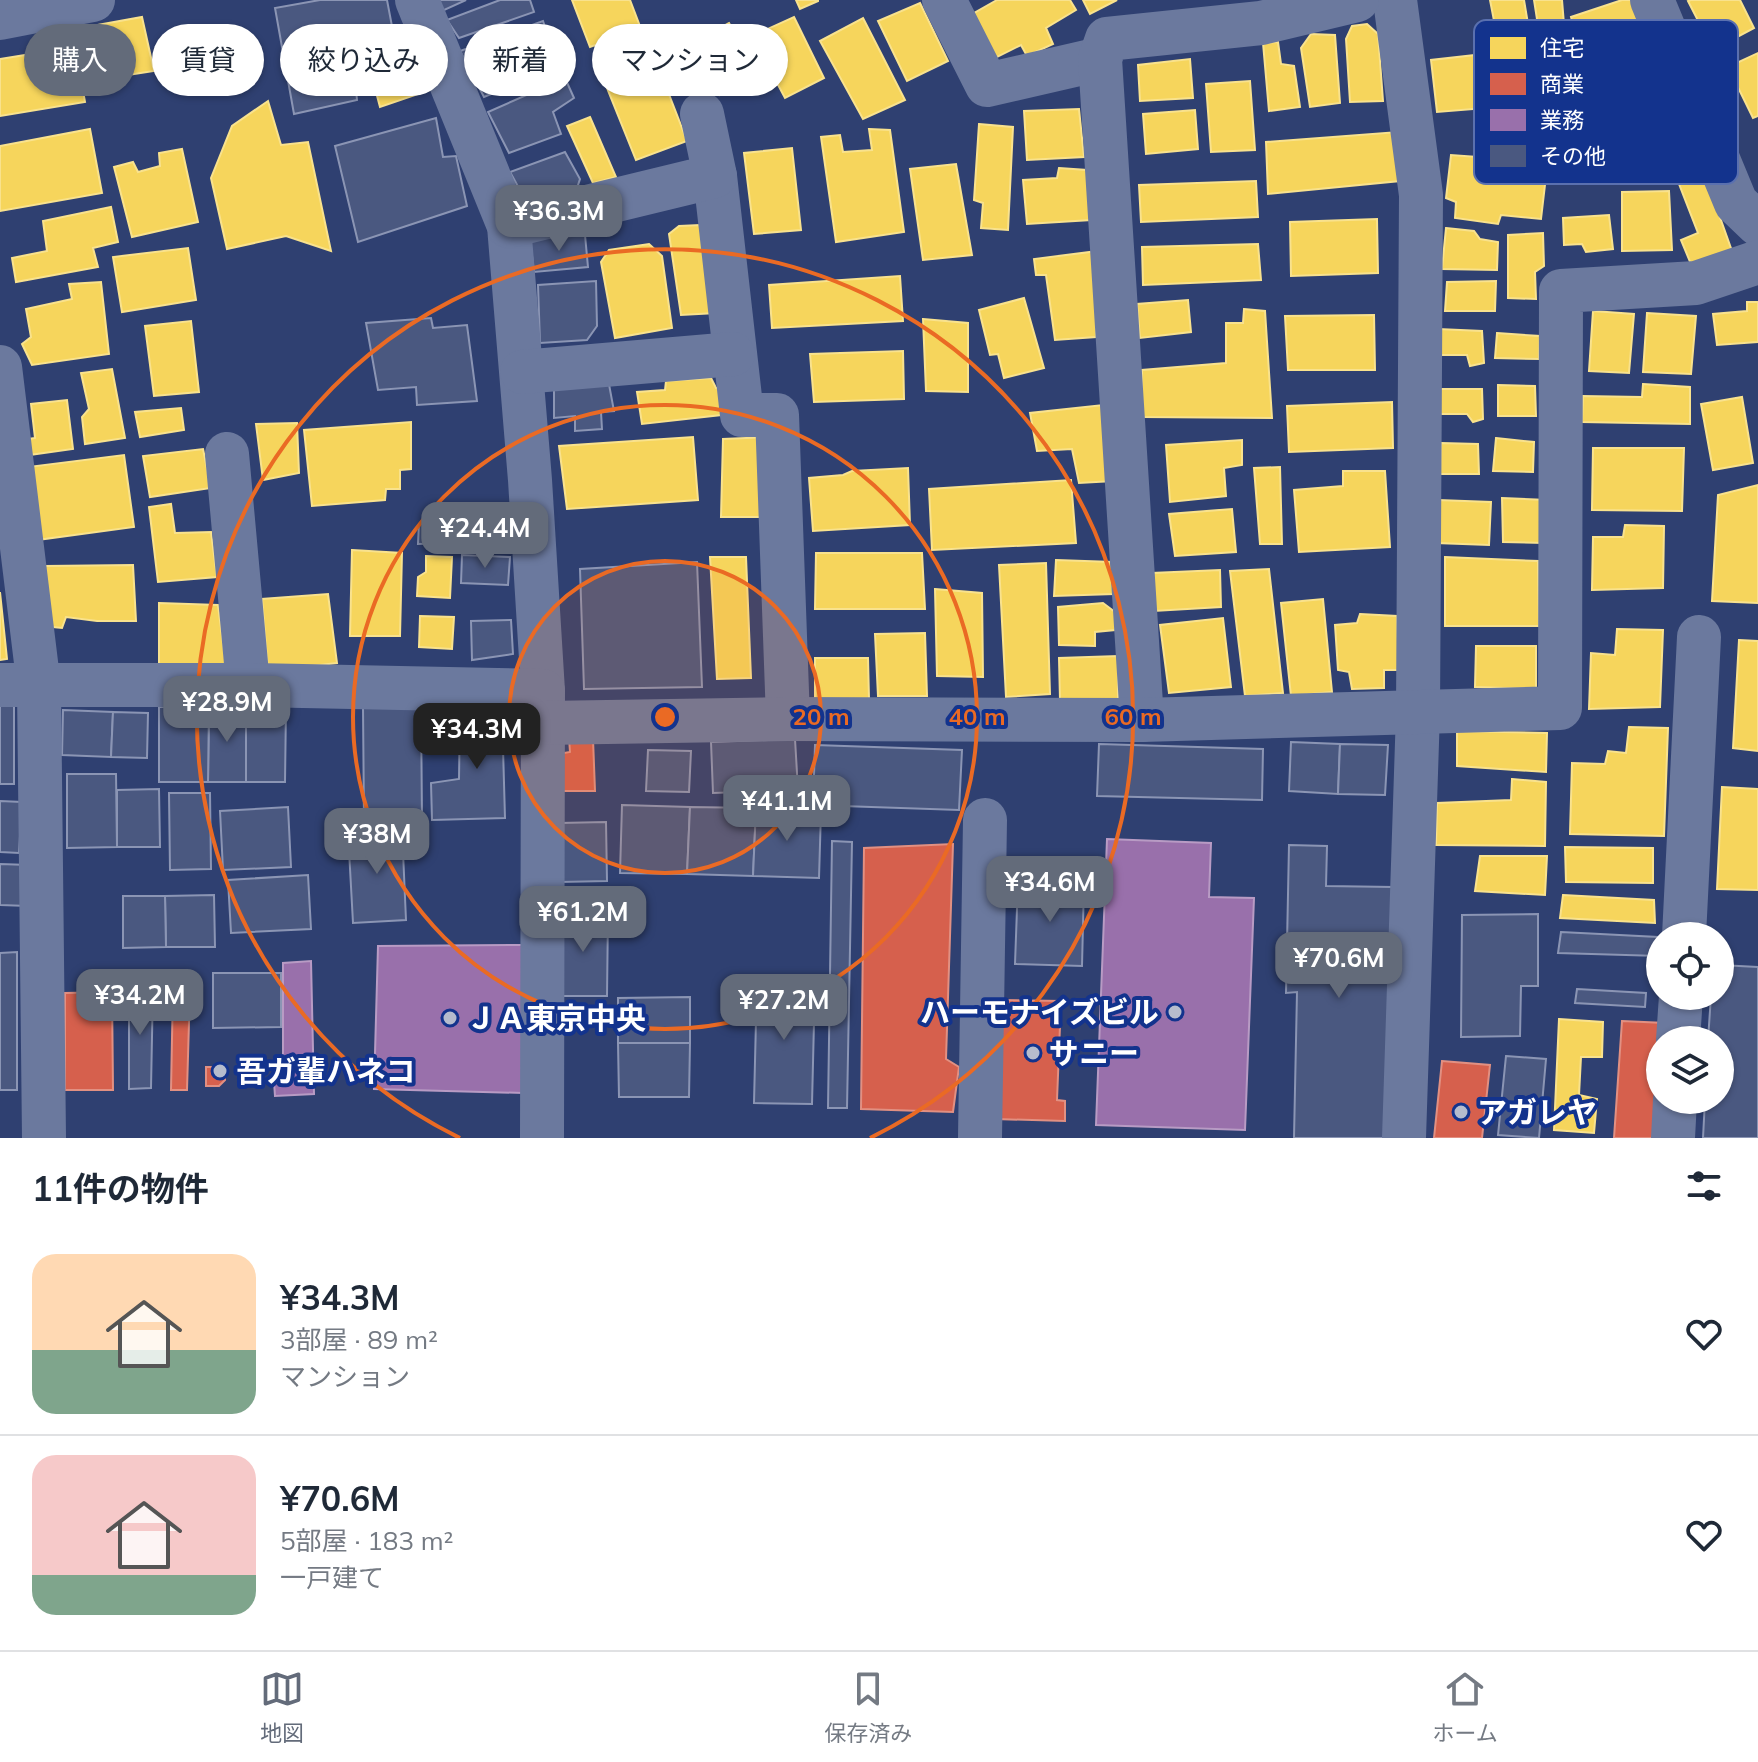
<!DOCTYPE html>
<html lang="ja">
<meta charset="utf-8">
<style>
:root{--surface:#fff;--page:#f6f6f7;--text:#1f2937;--muted:#747a83;--line:#e0e1e3;--accent:#636b7a}
body{margin:0;font-family:Mulish,"Noto Sans JP",sans-serif;background:var(--page);color:var(--text);height:100vh;display:flex;flex-direction:column;font-size:30px;white-space:nowrap}
*{box-sizing:border-box;margin:0}
p{font-size:26px;color:var(--muted)}
.icon{flex:none;width:44px;height:44px;fill:none;stroke:currentColor;stroke-width:2;stroke-linecap:round;stroke-linejoin:round}
.map{position:relative;height:1138px;overflow:hidden}
.side{display:flex;flex-direction:column;background:var(--surface);flex:1}
.side>*{flex:none}
.banner{position:absolute;left:24px;top:24px;width:800px;height:72px;display:flex;gap:16px}
.buttons{position:absolute;left:1646px;top:922px;display:grid;gap:16px}
.buttons a{display:grid;place-items:center;width:88px;height:88px;border-radius:50%;background:var(--surface);box-shadow:0 2px 6px #0004;font-size:40px}
.price{position:absolute;translate:-50% -68px;padding:0 18px;border-radius:16px;background:var(--accent);color:#fff;font-size:26px;line-height:52px;filter:drop-shadow(0 2px 4px #0008)}
.price::after{content:'';position:absolute;left:50%;top:48px;width:24px;height:18px;margin-left:-12px;background:inherit;clip-path:polygon(0 0,100% 0,50% 100%)}
.price.selected{background:#222;color:#fff}
ul{padding:0;list-style:none}
li{display:flex;align-items:center;gap:24px;height:200px;padding:0 32px}
li+li{border-top:2px solid var(--line)}
li span{display:grid;place-items:center;flex:none;width:224px;height:160px;border-radius:24px;color:#555}
li>.icon{margin-inline-start:auto}
span .icon{width:96px;height:96px;fill:#fffc;stroke-width:1}
li b{font-size:34px}
h2{display:flex;justify-content:space-between;align-items:center;height:96px;padding:0 32px;font-size:34px}
.pill{padding:0 28px;border-radius:36px;background:var(--surface);box-shadow:0 2px 6px #0004;font-size:28px;line-height:72px}
.pill.selected{background:var(--accent);color:#fff}
.menu{display:flex;justify-content:space-around;align-items:center;height:112px;border-top:2px solid var(--line);background:var(--surface);font-size:22px;color:var(--muted)}
.menu a{display:grid;justify-items:center;gap:4px}
.menu .selected{color:var(--accent)}
.map>svg:first-child{display:block}
.homes{fill:#f6d55c;stroke:#f9e28d;stroke-width:2}
.shops{fill:#d6604d;stroke:#e29082;stroke-width:2}
.offices{fill:#9970ab;stroke:#b89bc4;stroke-width:2}
.building{fill:#4a5880;stroke:#8b95b4;stroke-width:2}
.lines{fill:none;stroke-linecap:round;stroke-linejoin:round}
.minor{stroke:#6b799e;stroke-width:44}
.ring{fill:none;stroke:#ea6a24;stroke-width:4}
.poi-dot{fill:#b6bccd;stroke:#13338d;stroke-width:3}
.labels{text-anchor:middle;dominant-baseline:central;stroke-width:8;stroke-linejoin:round;paint-order:stroke}
.poi-label{font-size:30px;font-weight:bold;fill:#fff;stroke:#13338d;text-anchor:start}
.key{fill:#13338d;stroke:#5a70af;stroke-width:2}
.key-label{font-size:22px;fill:#fff}
.centre{fill:#ea6a24;stroke:#13338d;stroke-width:4}
.ring-label{font-size:24px;text-anchor:middle;font-weight:bold;fill:#ea6a24;stroke:#13338d;stroke-width:8;stroke-linejoin:round;paint-order:stroke}
</style>
<div class="map">
<svg width="1758" height="1138" viewBox="0 0 1758 1138">
<rect width="100%" height="100%" fill="#2f4071"/>
<!-- homes -->
<g class="homes">
<polygon points="572,0 630,0 641,29 590,47"/>
<polygon points="796,0 818,0 818,1 800,9"/>
<polygon points="997,0 1070,0 1076,10 1046,28 1053,44 1027,56 1021,45 993,59 969,16"/>
<polygon points="1083,0 1117,0 1090,14"/>
<polygon points="1490,0 1524,0 1528,24 1496,31"/>
<polygon points="1534,0 1562,0 1567,61 1544,64"/>
<polygon points="1622,0 1635,0 1644,23 1632,35 1580,50 1571,17"/>
<polygon points="1691,0 1740,0 1754,28 1713,50 1688,1"/>
<polygon points="920,3 948,61 907,81 878,21"/>
<polygon points="142,17 154,71 95,80 86,27"/>
<polygon points="794,17 824,78 785,98 752,36"/>
<polygon points="863,18 905,100 863,119 820,41"/>
<polygon points="729,23 758,76 720,95 714,86 707,88 685,46"/>
<polygon points="1367,24 1378,34 1383,101 1350,102 1346,39 1352,26"/>
<polygon points="1311,34 1335,35 1340,103 1310,107 1301,48"/>
<polygon points="1278,42 1281,64 1294,66 1300,107 1269,111 1263,43"/>
<polygon points="75,47 85,102 0,116 0,59"/>
<polygon points="1528,49 1535,104 1437,112 1431,60"/>
<polygon points="653,53 687,141 636,160 601,73"/>
<polygon points="1758,53 1758,116 1753,118 1728,67"/>
<polygon points="417,57 430,90 380,107 372,77 391,72 396,61"/>
<polygon points="1190,59 1193,98 1140,101 1138,65"/>
<polygon points="1250,81 1255,150 1211,152 1206,84"/>
<polygon points="268,101 281,145 308,142 331,251 286,236 227,249 211,178 232,126"/>
<polygon points="1079,109 1084,157 1027,160 1024,111"/>
<polygon points="1195,110 1198,149 1146,154 1143,114"/>
<polygon points="590,117 616,177 593,183 567,126"/>
<polygon points="979,124 1013,127 1008,230 981,228 983,203 974,200"/>
<polygon points="90,129 102,193 0,211 0,146"/>
<polygon points="869,129 890,130 904,232 836,242 821,137 840,135 843,152 872,150"/>
<polygon points="1398,132 1400,181 1268,194 1266,142"/>
<polygon points="792,148 801,230 754,234 744,153"/>
<polygon points="182,149 198,222 132,237 114,167 133,162 138,172 160,166 159,153"/>
<polygon points="1480,149 1548,159 1541,219 1501,215 1498,224 1455,218 1456,202 1446,198 1451,155 1478,157"/>
<polygon points="1700,161 1733,254 1693,269 1681,240 1698,233 1674,171"/>
<polygon points="956,164 972,255 923,260 910,169"/>
<polygon points="1059,168 1087,170 1091,220 1027,224 1023,180 1057,178"/>
<polygon points="1256,181 1258,217 1141,222 1139,185"/>
<polygon points="1669,191 1672,250 1622,251 1622,192"/>
<polygon points="111,207 118,242 93,248 98,267 16,282 12,258 47,251 43,221"/>
<polygon points="1609,215 1613,249 1586,252 1582,244 1564,245 1563,218"/>
<polygon points="1377,219 1378,273 1291,276 1290,222"/>
<polygon points="700,225 716,313 681,315 669,234 679,226"/>
<polygon points="1446,228 1474,231 1480,239 1498,242 1497,270 1442,269"/>
<polygon points="1543,233 1544,266 1535,272 1536,299 1508,298 1508,235"/>
<polygon points="649,244 662,256 672,328 615,338 601,262 609,250"/>
<polygon points="1258,244 1261,280 1143,285 1142,247"/>
<polygon points="188,248 196,300 122,312 113,257"/>
<polygon points="1098,251 1096,337 1055,340 1046,275 1036,275 1034,259"/>
<polygon points="900,276 903,321 772,328 769,285"/>
<polygon points="1496,281 1495,311 1445,311 1447,282"/>
<polygon points="101,282 109,354 32,365 22,344 31,337 26,309 72,299 69,284"/>
<polygon points="1024,298 1044,368 1004,378 998,354 990,355 979,310"/>
<polygon points="1188,300 1191,332 1140,338 1137,304"/>
<polygon points="1747,302 1758,302 1758,342 1717,345 1713,314 1747,311"/>
<polygon points="1244,309 1265,311 1272,418 1142,417 1142,370 1226,363 1226,323 1243,323"/>
<polygon points="1593,311 1634,314 1629,373 1589,371"/>
<polygon points="1647,313 1696,316 1691,374 1643,372"/>
<polygon points="1374,315 1375,370 1288,370 1285,316"/>
<polygon points="923,319 968,323 968,392 926,391"/>
<polygon points="191,321 199,392 154,396 145,326"/>
<polygon points="1438,329 1482,331 1484,363 1470,366 1467,355 1438,355"/>
<polygon points="1497,333 1540,336 1539,359 1495,358"/>
<polygon points="903,351 904,399 814,402 810,354"/>
<polygon points="112,369 125,438 85,444 82,417 89,409 81,373"/>
<polygon points="711,378 716,388 727,388 730,414 642,424 637,392 665,390 666,381"/>
<polygon points="1643,384 1690,387 1690,424 1582,422 1583,396 1642,397"/>
<polygon points="1498,385 1535,386 1536,416 1498,416"/>
<polygon points="1438,389 1482,389 1483,419 1473,422 1467,414 1438,414"/>
<polygon points="1742,397 1753,463 1713,470 1701,404"/>
<polygon points="67,400 73,449 22,456 20,440 35,438 31,404"/>
<polygon points="1392,402 1393,448 1289,452 1287,406"/>
<polygon points="1103,405 1113,481 1079,483 1072,449 1037,451 1030,413"/>
<polygon points="181,408 184,430 140,437 135,412"/>
<polygon points="411,422 411,469 400,470 400,489 386,489 385,500 312,506 304,430"/>
<polygon points="297,423 299,473 263,480 256,424"/>
<polygon points="693,437 698,500 567,509 559,446"/>
<polygon points="768,437 770,517 721,517 723,439"/>
<polygon points="1496,438 1534,442 1533,472 1493,471"/>
<polygon points="1242,440 1242,465 1224,468 1226,496 1170,502 1166,445"/>
<polygon points="1441,443 1478,444 1479,474 1440,474"/>
<polygon points="1593,448 1684,448 1682,511 1592,510"/>
<polygon points="203,449 211,488 150,497 143,456"/>
<polygon points="124,455 134,527 37,540 28,467"/>
<polygon points="1280,467 1282,544 1260,544 1254,468"/>
<polygon points="908,468 910,525 813,531 809,478 843,475 852,471"/>
<polygon points="1343,471 1385,471 1390,547 1299,552 1294,490 1343,486"/>
<polygon points="1071,480 1076,543 932,550 929,489"/>
<polygon points="1758,485 1758,603 1712,601 1718,495"/>
<polygon points="1502,498 1547,500 1544,543 1503,542"/>
<polygon points="1438,500 1491,502 1489,545 1436,543"/>
<polygon points="171,504 175,533 211,532 217,577 158,582 149,507"/>
<polygon points="1232,509 1236,552 1175,556 1169,514"/>
<polygon points="1625,525 1664,526 1663,588 1592,590 1593,537 1623,537"/>
<polygon points="352,550 402,553 400,636 350,636"/>
<polygon points="816,553 922,553 925,609 815,609"/>
<polygon points="426,556 452,557 450,598 417,596 418,577 426,572"/>
<polygon points="710,557 746,557 751,678 717,679"/>
<polygon points="1445,557 1538,561 1539,626 1445,626"/>
<polygon points="1056,560 1113,562 1114,594 1054,596"/>
<polygon points="1046,563 1050,694 1006,697 999,565"/>
<polygon points="133,565 136,621 97,621 66,617 62,628 43,626 45,566"/>
<polygon points="1269,569 1283,693 1245,696 1230,571"/>
<polygon points="1220,570 1221,607 1154,611 1152,573"/>
<polygon points="935,589 982,593 983,677 937,676"/>
<polygon points="0,592 7,659 0,660"/>
<polygon points="328,594 337,663 268,671 262,599"/>
<polygon points="1323,599 1332,692 1291,696 1281,603"/>
<polygon points="159,603 218,605 226,666 159,665"/>
<polygon points="1103,603 1115,612 1115,630 1095,632 1095,646 1059,645 1058,607"/>
<polygon points="1360,614 1397,616 1399,670 1384,670 1384,688 1352,689 1349,672 1338,670 1335,625 1357,623"/>
<polygon points="420,616 454,617 452,649 419,647"/>
<polygon points="1223,618 1231,687 1169,693 1160,625"/>
<polygon points="1617,629 1663,630 1660,707 1589,709 1591,653 1615,655"/>
<polygon points="925,633 927,696 878,696 875,634"/>
<polygon points="1739,640 1758,641 1758,751 1733,748"/>
<polygon points="1476,646 1536,646 1536,689 1475,687"/>
<polygon points="1118,656 1118,700 1060,700 1059,658"/>
<polygon points="815,658 868,658 869,699 815,701"/>
<polygon points="1629,727 1668,728 1664,836 1570,834 1572,763 1605,764 1608,751 1626,753"/>
<polygon points="1457,731 1547,733 1546,772 1457,766"/>
<polygon points="1512,779 1546,782 1545,846 1436,845 1437,803 1511,800"/>
<polygon points="1722,787 1758,789 1758,890 1717,889"/>
<polygon points="1565,847 1653,848 1653,883 1566,882"/>
<polygon points="1480,856 1547,856 1545,895 1475,891"/>
<polygon points="1563,895 1654,900 1655,923 1560,918"/>
<polygon points="1559,1019 1603,1022 1602,1057 1581,1057 1579,1095 1597,1099 1594,1133 1554,1130"/>
</g>
<!-- shops -->
<g class="shops">
<polygon points="569,738 593,739 595,791 561,791 558,754 570,752"/>
<polygon points="953,844 946,1059 959,1067 953,1112 861,1109 864,848"/>
<polygon points="173,988 190,989 187,1090 171,1090"/>
<polygon points="112,992 113,1090 65,1090 65,993"/>
<polygon points="999,1000 1061,1001 1057,1100 1065,1101 1065,1121 995,1119"/>
<polygon points="1622,1021 1665,1023 1660,1040 1658,1138 1614,1138"/>
<polygon points="1442,1061 1490,1065 1482,1138 1434,1138"/>
<polygon points="206,1067 225,1067 225,1080 219,1086 206,1086"/>
</g>
<!-- offices -->
<g class="offices">
<polygon points="1107,839 1211,843 1209,897 1254,898 1245,1130 1096,1125"/>
<polygon points="524,945 523,1093 374,1089 378,946"/>
<polygon points="311,961 314,1094 275,1096 273,1067 283,1063 283,963"/>
</g>
<!-- building -->
<g class="building">
<polygon points="320,0 387,0 395,42 352,51 357,100 294,114 275,8"/>
<polygon points="437,0 466,0 442,11"/>
<polygon points="500,0 530,0 534,12 459,38 447,20"/>
<polygon points="543,21 550,41 560,37 570,62 484,97 460,51"/>
<polygon points="565,78 574,98 553,112 561,134 509,153 488,112"/>
<polygon points="436,118 443,157 456,156 467,206 358,242 335,146"/>
<polygon points="565,152 580,179 575,194 525,199 510,172"/>
<polygon points="585,235 588,267 534,272 530,239"/>
<polygon points="596,281 597,326 587,340 540,343 538,285"/>
<polygon points="431,318 433,328 467,325 477,401 417,405 416,387 378,390 366,323"/>
<polygon points="608,379 614,411 601,412 602,429 575,431 575,416 554,418 554,384"/>
<polygon points="513,518 513,541 418,544 419,524"/>
<polygon points="462,555 510,557 508,585 461,583"/>
<polygon points="697,562 702,687 584,689 580,569"/>
<polygon points="511,620 513,654 472,660 471,621"/>
<rect x="0" y="703" width="14" height="81"/>
<polygon points="246,706 246,782 208,782 209,707"/>
<polygon points="246,706 286,706 285,782 246,782"/>
<polygon points="421,706 422,820 364,820 363,707"/>
<polygon points="159,707 209,707 208,782 159,782"/>
<polygon points="63,710 113,712 111,757 62,755"/>
<polygon points="113,712 148,713 147,758 111,757"/>
<polygon points="460,712 514,718 516,749 503,748 505,818 432,820 431,783 459,779"/>
<polygon points="795,739 798,790 713,793 711,742"/>
<polygon points="1291,742 1340,744 1338,794 1289,791"/>
<polygon points="1099,744 1263,749 1262,800 1097,796"/>
<polygon points="1340,744 1388,745 1385,795 1338,794"/>
<polygon points="815,745 962,750 959,810 813,805"/>
<polygon points="648,750 691,751 689,792 646,791"/>
<polygon points="67,774 116,774 117,847 67,848"/>
<polygon points="159,789 160,847 117,847 117,790"/>
<polygon points="169,793 210,793 211,869 170,870"/>
<polygon points="0,801 22,802 19,853 0,852"/>
<polygon points="622,805 690,807 687,874 620,873"/>
<polygon points="288,807 291,867 223,870 220,811"/>
<polygon points="690,807 756,808 753,876 687,874"/>
<polygon points="756,808 821,811 819,878 753,876"/>
<polygon points="606,822 607,881 560,882 559,823"/>
<polygon points="402,829 406,920 353,923 348,832"/>
<polygon points="832,841 852,842 847,1108 828,1108"/>
<polygon points="1289,845 1327,846 1326,886 1393,887 1388,1138 1294,1138 1297,992 1286,993"/>
<polygon points="0,864 29,865 28,906 0,905"/>
<polygon points="308,875 311,929 231,933 228,880"/>
<polygon points="1018,881 1084,883 1082,966 1015,964"/>
<polygon points="214,895 215,947 166,947 165,896"/>
<polygon points="123,896 165,896 166,947 123,948"/>
<polygon points="558,912 608,912 607,996 558,996"/>
<polygon points="1538,914 1538,986 1521,986 1520,1036 1461,1037 1462,915"/>
<polygon points="1561,932 1658,937 1659,956 1558,953"/>
<polygon points="17,952 17,1090 0,1090 0,953"/>
<polygon points="1720,965 1758,967 1758,1138 1703,1138 1705,1100 1720,1100 1720,1040 1708,1040 1711,996 1720,996"/>
<polygon points="213,973 281,973 281,1027 213,1028"/>
<polygon points="757,979 815,981 812,1104 754,1103"/>
<polygon points="129,986 153,986 151,1088 129,1089"/>
<polygon points="1577,989 1646,993 1645,1007 1575,1003"/>
<polygon points="690,997 690,1043 618,1043 618,998"/>
<polygon points="618,1043 690,1043 689,1097 619,1097"/>
<polygon points="1506,1056 1546,1059 1539,1138 1498,1135"/>
</g>
<g class="lines">
<!-- minor -->
<g class="minor">
<polyline points="417,0 509,226 530,480 543,691 542,1138"/>
<polyline points="944,0 987,85 1100,59"/>
<polyline points="1395,0 1421,195 1418,712 1404,1138"/>
<polyline points="1652,0 1736,203 1758,224"/>
<polyline points="0,18 93,0"/>
<polyline points="715,176 742,415 777,415 788,719"/>
<polyline points="509,226 715,176 702,114"/>
<polyline points="0,367 39,687 44,1138"/>
<polyline points="522,372 733,354"/>
<polyline points="227,454 248,685"/>
<polyline points="0,685 248,685 543,691"/>
<polyline points="1142,720 1100,59 1107,39 1261,23 1357,0"/>
<polyline points="544,723 788,719 1142,720 1560,708 1561,291 1696,283 1758,262"/>
<polyline points="1684,936 1699,637"/>
<polyline points="1678,1040 1681,996"/>
<polyline points="980,1138 985,820"/>
<polyline points="1673,1138 1675,1100"/>
</g>
</g>
<!-- distance rings -->
<circle cx="665" cy="717" r="156" fill="#ea6a24" fill-opacity=".12"/>
<g class="ring">
<circle cx="665" cy="717" r="156"/>
<circle cx="665" cy="717" r="312"/>
<path d="M460 1138A468 468 0 1 1 870 1138"/>
</g>
<!-- markers -->
<g class="poi-dot">
<circle cx="1175" cy="1012" r="8"/>
<circle cx="450" cy="1018" r="8"/>
<circle cx="1033" cy="1053" r="8"/>
<circle cx="220" cy="1071" r="8"/>
<circle cx="1461" cy="1112" r="8"/>
</g>
<g class="labels">
<!-- poi labels -->
<g class="poi-label">
<text x="1159" y="1012" text-anchor="end">ハーモナイズビル</text>
<text x="466" y="1018">ＪＡ東京中央</text>
<text x="1049" y="1053">サニー</text>
<text x="236" y="1071">吾ガ輩ハネコ</text>
<text x="1477" y="1112">アガレヤ</text>
</g>
</g>
<!-- legend -->
<rect x="1474" y="20" width="264" height="164" rx="12" class="key"/>
<rect x="1490" y="37" width="36" height="22" fill="#f6d55c"/>
<rect x="1490" y="73" width="36" height="22" fill="#d6604d"/>
<rect x="1490" y="109" width="36" height="22" fill="#9970ab"/>
<rect x="1490" y="145" width="36" height="22" fill="#4a5880"/>
<g class="key-label">
<text x="1540" y="56">住宅</text>
<text x="1540" y="92">商業</text>
<text x="1540" y="128">業務</text>
<text x="1540" y="164">その他</text>
</g>
<circle cx="665" cy="717" r="12" class="centre"/>
<g class="ring-label">
<text x="821" y="725">20 m</text>
<text x="977" y="725">40 m</text>
<text x="1133" y="725">60 m</text>
</g>
</svg>
<div class="buttons">
<a><svg class="icon" aria-label="locate" viewBox="0 0 24 24"><circle cx="12" cy="12" r="6"/><path d="M12 2v4M12 18v4M2 12h4M18 12h4"/></svg></a>
<a><svg class="icon" aria-label="layers" viewBox="0 0 24 24"><path d="M12 4l9 5-9 5-9-5zM3 14l9 5 9-5"/></svg></a>
</div>
<b class="price" style="left:559px;top:253px">¥36.3M</b>
<b class="price" style="left:485px;top:570px">¥24.4M</b>
<b class="price" style="left:227px;top:744px">¥28.9M</b>
<b class="price selected" style="left:477px;top:771px">¥34.3M</b>
<b class="price" style="left:787px;top:843px">¥41.1M</b>
<b class="price" style="left:377px;top:876px">¥38M</b>
<b class="price" style="left:1050px;top:924px">¥34.6M</b>
<b class="price" style="left:583px;top:954px">¥61.2M</b>
<b class="price" style="left:1339px;top:1000px">¥70.6M</b>
<b class="price" style="left:140px;top:1037px">¥34.2M</b>
<b class="price" style="left:784px;top:1042px">¥27.2M</b>
<div class="banner">
<a class="pill selected">購入</a>
<a class="pill">賃貸</a>
<a class="pill">絞り込み</a>
<a class="pill">新着</a>
<a class="pill">マンション</a>
</div>
</div>
<section class="side">
<h2>11件の物件<svg class="icon" aria-label="filters" viewBox="0 0 24 24"><path d="M4 7h16M4 17h16"/><circle cx="9" cy="7" r="2"/><circle cx="15" cy="17" r="2"/></svg></h2>
<ul>
<li><span style="background:linear-gradient(#ffd9b3 60%,#7fa58c 0)"><svg class="icon" aria-label="home" viewBox="0 0 24 24"><path d="M3 11l9-7 9 7M6 9v11h12V9"/></svg></span><div><b>¥34.3M</b><p>3部屋 · 89 m²</p><p>マンション</p></div><svg class="icon" aria-label="heart" viewBox="0 0 24 24"><path d="M12 20l-8-8c-3-5 5-10 8-4 3-6 11-1 8 4z"/></svg></li>
<li><span style="background:linear-gradient(#f6c9c9 75%,#7fa58c 0)"><svg class="icon" aria-label="home" viewBox="0 0 24 24"><path d="M3 11l9-7 9 7M6 9v11h12V9"/></svg></span><div><b>¥70.6M</b><p>5部屋 · 183 m²</p><p>一戸建て</p></div><svg class="icon" aria-label="heart" viewBox="0 0 24 24"><path d="M12 20l-8-8c-3-5 5-10 8-4 3-6 11-1 8 4z"/></svg></li>
</ul>
</section>
<nav class="menu">
<a class="selected"><svg class="icon" aria-label="map" viewBox="0 0 24 24"><path d="M3 6l6-2 6 2 6-2v14l-6 2-6-2-6 2zM9 4v14M15 6v14"/></svg>地図</a>
<a><svg class="icon" aria-label="saved" viewBox="0 0 24 24"><path d="M7 4h10v16l-5-4-5 4z"/></svg>保存済み</a>
<a><svg class="icon" aria-label="home" viewBox="0 0 24 24"><path d="M3 11l9-7 9 7M6 9v11h12V9"/></svg>ホーム</a>
</nav>
